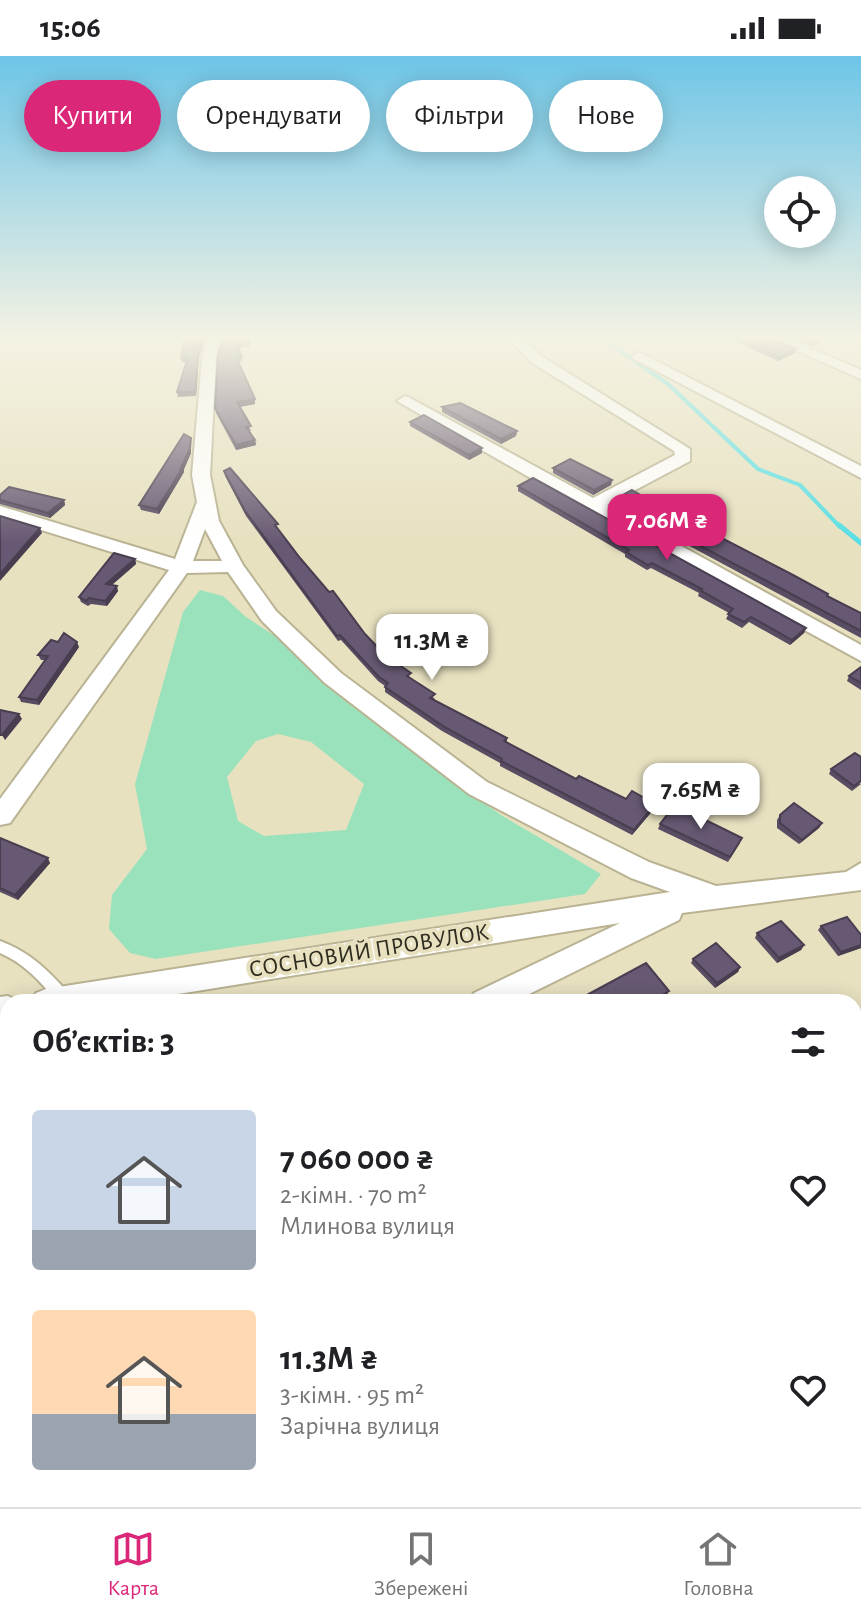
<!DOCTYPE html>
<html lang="uk">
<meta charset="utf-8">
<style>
:root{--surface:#fff;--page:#f6f6f6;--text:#202124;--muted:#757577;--line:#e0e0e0;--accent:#db2777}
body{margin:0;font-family:"Alegreya Sans",sans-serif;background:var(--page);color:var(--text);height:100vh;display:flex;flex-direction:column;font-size:30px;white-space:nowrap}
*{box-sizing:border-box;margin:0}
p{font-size:26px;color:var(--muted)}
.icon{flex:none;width:44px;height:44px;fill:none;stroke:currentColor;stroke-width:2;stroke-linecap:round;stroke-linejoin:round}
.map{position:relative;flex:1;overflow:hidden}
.drawer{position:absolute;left:0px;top:938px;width:862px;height:514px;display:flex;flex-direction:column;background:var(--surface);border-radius:24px 24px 0 0;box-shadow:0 4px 20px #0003}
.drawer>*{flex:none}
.guide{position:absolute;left:24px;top:24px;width:814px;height:72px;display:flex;gap:16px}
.tools{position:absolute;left:764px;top:120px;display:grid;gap:16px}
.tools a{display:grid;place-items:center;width:72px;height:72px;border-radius:50%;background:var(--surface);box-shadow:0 4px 20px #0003;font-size:40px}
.price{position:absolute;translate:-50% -68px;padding:0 18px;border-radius:16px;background:#fff;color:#222;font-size:26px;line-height:52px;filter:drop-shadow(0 2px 4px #0008)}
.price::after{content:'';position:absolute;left:50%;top:48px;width:24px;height:18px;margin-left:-12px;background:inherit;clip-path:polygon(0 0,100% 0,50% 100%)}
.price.active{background:var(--accent);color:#fff}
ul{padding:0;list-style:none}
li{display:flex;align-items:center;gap:24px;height:200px;padding:0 32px}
li span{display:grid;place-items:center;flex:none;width:224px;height:160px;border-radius:8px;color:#555}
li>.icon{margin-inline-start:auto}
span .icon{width:96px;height:96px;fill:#fffc;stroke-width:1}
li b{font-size:34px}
h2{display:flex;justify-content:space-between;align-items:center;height:96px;padding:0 32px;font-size:34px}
.pill{padding:0 28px;border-radius:36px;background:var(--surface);box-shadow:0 4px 20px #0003;font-size:28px;line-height:72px}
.pill.active{background:var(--accent);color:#fff}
.status{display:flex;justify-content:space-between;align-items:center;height:56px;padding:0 40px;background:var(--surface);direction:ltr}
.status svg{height:22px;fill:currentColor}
.menu{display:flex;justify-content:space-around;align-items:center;height:112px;border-top:2px solid var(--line);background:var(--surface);font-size:22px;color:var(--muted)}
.menu a{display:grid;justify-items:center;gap:4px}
.menu .active{color:var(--accent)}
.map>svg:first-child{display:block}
.green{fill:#9ae2bb;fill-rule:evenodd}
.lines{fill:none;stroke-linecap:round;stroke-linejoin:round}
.stream-far1{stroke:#56dfe5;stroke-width:4}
.stream{stroke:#56dfe5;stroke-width:5}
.service-casing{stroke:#b9b393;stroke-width:4}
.minor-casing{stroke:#b9b393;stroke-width:4}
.service{fill:#fff;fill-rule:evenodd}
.minor{fill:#fff;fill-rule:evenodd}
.wall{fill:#594d63}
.shaded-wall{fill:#483e50}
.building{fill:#675973;stroke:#483e50;stroke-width:2}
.labels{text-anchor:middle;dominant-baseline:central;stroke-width:8;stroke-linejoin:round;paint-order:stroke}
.street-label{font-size:24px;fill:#2e2c1f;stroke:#e7e1c0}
</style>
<div class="status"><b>15:06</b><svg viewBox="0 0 49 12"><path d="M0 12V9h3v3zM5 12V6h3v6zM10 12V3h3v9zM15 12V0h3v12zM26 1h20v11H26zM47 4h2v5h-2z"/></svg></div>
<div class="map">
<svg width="861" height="1451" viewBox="0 0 861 1451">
<rect width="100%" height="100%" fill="#e7e1c0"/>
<!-- green -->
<path class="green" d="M200,534l23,6 23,21 38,25 47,48 111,83 59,42 100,59 -16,20 -429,65 -26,-6 -21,-24 3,-34 35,-46 -12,-65 48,-172zM278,678l33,8 53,42 -18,46 -82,6 -26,-15 -11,-44 29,-36z"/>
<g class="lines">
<!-- stream-far1 -->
<polyline class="stream-far1" points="603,283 668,328 758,413 800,429 840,471"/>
<!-- stream -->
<polyline class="stream" points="839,469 861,487"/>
<defs>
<path id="service" d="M0,885c30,11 49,30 69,53l2,5 -1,3h-13c-16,-20 -33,-39 -57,-49z"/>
<g id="minor">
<path d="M208,283h14l-6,19 -6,117 9,46 24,44 33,46 65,62 146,109 162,80 67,24 130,-14 15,-9v27l-179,23 -3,7 -166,82h-44l5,-9 146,-70 -492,79h-97l5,-9 10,-4 624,-97 -39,-14 -162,-84 -144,-111 -63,-62 -34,-49 -41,1 -177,250 -10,2v-26l169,-229 -169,-53v-11l175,53 22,-57 -5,-27 10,-117zM205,473l17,32h-29z"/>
<polygon points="509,283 524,283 541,300 690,393 690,405 607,449 861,589 861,605 586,454 397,345 405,340 410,342 593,442 675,399 674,395 531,306"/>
<polygon points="770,283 789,283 861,314 861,323"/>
<polygon points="639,296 861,410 861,422 634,303 632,300"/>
<polygon points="8,940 19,946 8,946 8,966 0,967 0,941"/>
<polygon points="0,1148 8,1151 8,1207 0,1204"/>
<polygon points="8,1293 8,1332 0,1336 0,1297"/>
<polygon points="757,1444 800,1444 803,1451 760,1451"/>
</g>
</defs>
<!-- service casing -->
<use href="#service" class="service-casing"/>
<!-- minor casing -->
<use href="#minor" class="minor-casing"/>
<!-- service -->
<use href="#service" class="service"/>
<!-- minor -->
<use href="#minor" class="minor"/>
</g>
<!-- wall -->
<g class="wall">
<polygon points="184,283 205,283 199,301 196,340 178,341 177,336 187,306 182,306 181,302"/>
<polygon points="223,283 249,286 250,290 239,292 242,305 238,306 255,348 240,351 251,375 249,375 255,384 256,389 236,394 216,357 215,352"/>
<polygon points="731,283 774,283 795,297 778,305"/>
<polygon points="796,283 826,283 812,290"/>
<polygon points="442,351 517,375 516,380 501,388 442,356"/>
<polygon points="410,366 482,397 469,404 410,370"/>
<polygon points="191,382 191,397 184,413 184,416 159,458 141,454 139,449"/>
<polygon points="553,412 612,424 611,429 593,439 553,417"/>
<polygon points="224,415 278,473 300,502 365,578 386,600 435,643 434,644 507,682 507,686 576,723 626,743 655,748 654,753 632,779 500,710 500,707 442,675 385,636 385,630 378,625 341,584 338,585 246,460 225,420"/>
<polygon points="518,430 806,572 804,577 790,589 749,566 742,572 726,563 729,557 698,540 699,537 651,512 647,514 625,501 625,498 518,435"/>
<polygon points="0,439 64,444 65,449 50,462 0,448"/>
<polygon points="614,444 705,477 828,538 828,540 861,557 861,582 613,449"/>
<polygon points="135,503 136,508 112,529 118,535 107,550 91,548 88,550 81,546 79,541"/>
<polygon points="79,591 39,649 21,646 19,641 45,604 41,604 38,599"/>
<polygon points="861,611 861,634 847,625 849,620"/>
<polygon points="831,713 861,728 852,735 829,718"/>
<polygon points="780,759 822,767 819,772 799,788 777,772 777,764"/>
<polygon points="660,768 740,787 728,806 658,773"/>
<polygon points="0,782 50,807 18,844 0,836"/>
<polygon points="821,870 861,879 861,892 838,900 818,874"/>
<polygon points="757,877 804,889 801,894 777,907 755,882"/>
<polygon points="693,903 740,911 738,916 715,932 691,907"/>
</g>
<!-- shaded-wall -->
<g class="shaded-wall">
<polygon points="203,283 205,283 199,301 196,340 195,336 198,297"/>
<polygon points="818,283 826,283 812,290 814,285"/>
<polygon points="249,286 250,290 238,292 237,288"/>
<polygon points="796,293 795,297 778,305 779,301"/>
<polygon points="255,343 255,348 238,351 237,346"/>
<polygon points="517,375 516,380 501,388 501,383"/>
<polygon points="191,382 191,397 184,413 184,416 159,458 157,453 181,412"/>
<polygon points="255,384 256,389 236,394 236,389"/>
<polygon points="482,392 482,397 469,404 469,399"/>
<polygon points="612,424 611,429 593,439 594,434"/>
<polygon points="64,444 65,449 50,462 48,457"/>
<polygon points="40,472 42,477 0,525 0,518"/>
<polygon points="135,503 136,508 107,533 106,528"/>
<polygon points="117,530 118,535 107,550 105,545"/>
<polygon points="806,572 804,577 790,589 792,584"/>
<polygon points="77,586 79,591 39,649 37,644"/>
<polygon points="19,658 22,663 5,684 2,679"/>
<polygon points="655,748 654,753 632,779 634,774"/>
<polygon points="822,767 819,772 799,788 802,784"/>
<polygon points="48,802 50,807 18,844 15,839"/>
<polygon points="804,889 801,894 777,907 779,902"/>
<polygon points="861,889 861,892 838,900 841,896"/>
<polygon points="740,911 738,916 715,932 717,927"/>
<polygon points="669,935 667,939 656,946 650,946"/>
</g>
<!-- building -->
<g class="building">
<polygon points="184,283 203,283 198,297 195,336 177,336 188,301 181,302"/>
<polygon points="223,283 248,283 249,286 237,288 242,301 236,301 255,343 237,346 251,370 246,371 255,384 236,389 215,352 218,298"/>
<polygon points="741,283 774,283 796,293 779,301"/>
<polygon points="460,347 517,375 501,383 442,351"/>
<polygon points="424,359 482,392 469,399 410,366"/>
<polygon points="184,378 191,382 190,392 181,412 183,411 157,453 139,449"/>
<polygon points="570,403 612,424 594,434 553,412"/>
<polygon points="230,412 278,468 275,469 300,502 329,536 333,535 365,578 386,600 411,617 407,620 435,638 430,642 507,682 504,685 576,723 579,720 626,743 632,735 655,748 634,774 501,705 502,703 443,670 385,631 388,627 378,620 340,579 337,580 245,455 224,415"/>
<polygon points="533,422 806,572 792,584 751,561 744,566 728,558 733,553 700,534 702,533 652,507 648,509 626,496 629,494 518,430"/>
<polygon points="9,431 64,444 48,457 0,444 0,439"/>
<polygon points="632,434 705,477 708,475 793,519 828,538 827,540 861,557 861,575 614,444"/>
<polygon points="0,460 40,472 0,518"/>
<polygon points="114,497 135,503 106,528 117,530 105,545 89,542 86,545 79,541"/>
<polygon points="64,577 77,586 37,644 19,641 48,600 38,599 51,584 58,586"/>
<polygon points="861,611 861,627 849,620"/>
<polygon points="0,654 19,658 2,679 0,679"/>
<polygon points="855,697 861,701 861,725 854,730 831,713"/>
<polygon points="794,747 822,767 802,784 780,767 780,759"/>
<polygon points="675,749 742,782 730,801 660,768"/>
<polygon points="0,782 48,802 15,839 0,832"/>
<polygon points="847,861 861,879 861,889 841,896 821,870"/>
<polygon points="781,865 804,889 779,902 757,877"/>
<polygon points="716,887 740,911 717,927 693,903"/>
<polygon points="646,907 669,935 650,946 574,946"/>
<polygon points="82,1444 88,1444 92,1451 74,1451"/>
<polygon points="134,1444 167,1444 159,1451 138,1451"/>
<polygon points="651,1444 670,1444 664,1451 657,1451"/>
</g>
<!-- sky -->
<linearGradient id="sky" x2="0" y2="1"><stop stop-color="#6dc5e7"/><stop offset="0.58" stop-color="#f4f2e3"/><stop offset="1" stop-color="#f4f2e3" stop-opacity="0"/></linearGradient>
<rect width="861" height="486" fill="url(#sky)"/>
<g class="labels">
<!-- street labels -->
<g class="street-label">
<text transform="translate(369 895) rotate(-9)">СОСНОВИЙ ПРОВУЛОК</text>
</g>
</g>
</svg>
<div class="tools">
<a><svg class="icon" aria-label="locate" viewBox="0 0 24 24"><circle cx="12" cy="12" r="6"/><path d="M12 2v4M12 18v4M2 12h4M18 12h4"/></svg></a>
</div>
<b class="price active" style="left:667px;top:506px">7.06M ₴</b>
<b class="price" style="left:432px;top:626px">11.3M ₴</b>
<b class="price" style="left:701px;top:775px">7.65M ₴</b>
<div class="guide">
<a class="pill active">Купити</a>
<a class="pill">Орендувати</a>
<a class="pill">Фільтри</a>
<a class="pill">Нове</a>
</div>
<section class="drawer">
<h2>Об’єктів: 3<svg class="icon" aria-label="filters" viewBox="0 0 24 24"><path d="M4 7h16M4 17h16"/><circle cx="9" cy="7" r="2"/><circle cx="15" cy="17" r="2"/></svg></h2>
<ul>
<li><span style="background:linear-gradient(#c9d6e8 75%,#9aa5b1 0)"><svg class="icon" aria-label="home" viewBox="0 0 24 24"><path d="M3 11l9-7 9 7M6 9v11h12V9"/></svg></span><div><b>7 060 000 ₴</b><p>2-кімн. · 70 m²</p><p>Млинова вулиця</p></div><svg class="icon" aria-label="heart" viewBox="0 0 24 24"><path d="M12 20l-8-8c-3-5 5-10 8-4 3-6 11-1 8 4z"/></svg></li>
<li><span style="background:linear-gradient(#ffd9b3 65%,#9aa5b1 0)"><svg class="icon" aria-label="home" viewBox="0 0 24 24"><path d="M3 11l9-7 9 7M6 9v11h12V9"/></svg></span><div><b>11.3M ₴</b><p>3-кімн. · 95 m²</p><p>Зарічна вулиця</p></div><svg class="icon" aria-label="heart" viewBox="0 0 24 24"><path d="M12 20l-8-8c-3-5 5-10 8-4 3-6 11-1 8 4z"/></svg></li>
</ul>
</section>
</div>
<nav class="menu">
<a class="active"><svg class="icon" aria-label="map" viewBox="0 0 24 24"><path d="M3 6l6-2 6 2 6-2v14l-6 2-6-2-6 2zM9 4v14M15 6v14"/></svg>Карта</a>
<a><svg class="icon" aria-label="saved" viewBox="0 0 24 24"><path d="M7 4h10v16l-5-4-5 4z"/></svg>Збережені</a>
<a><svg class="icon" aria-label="home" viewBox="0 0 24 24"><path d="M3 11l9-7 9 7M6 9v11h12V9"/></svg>Головна</a>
</nav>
